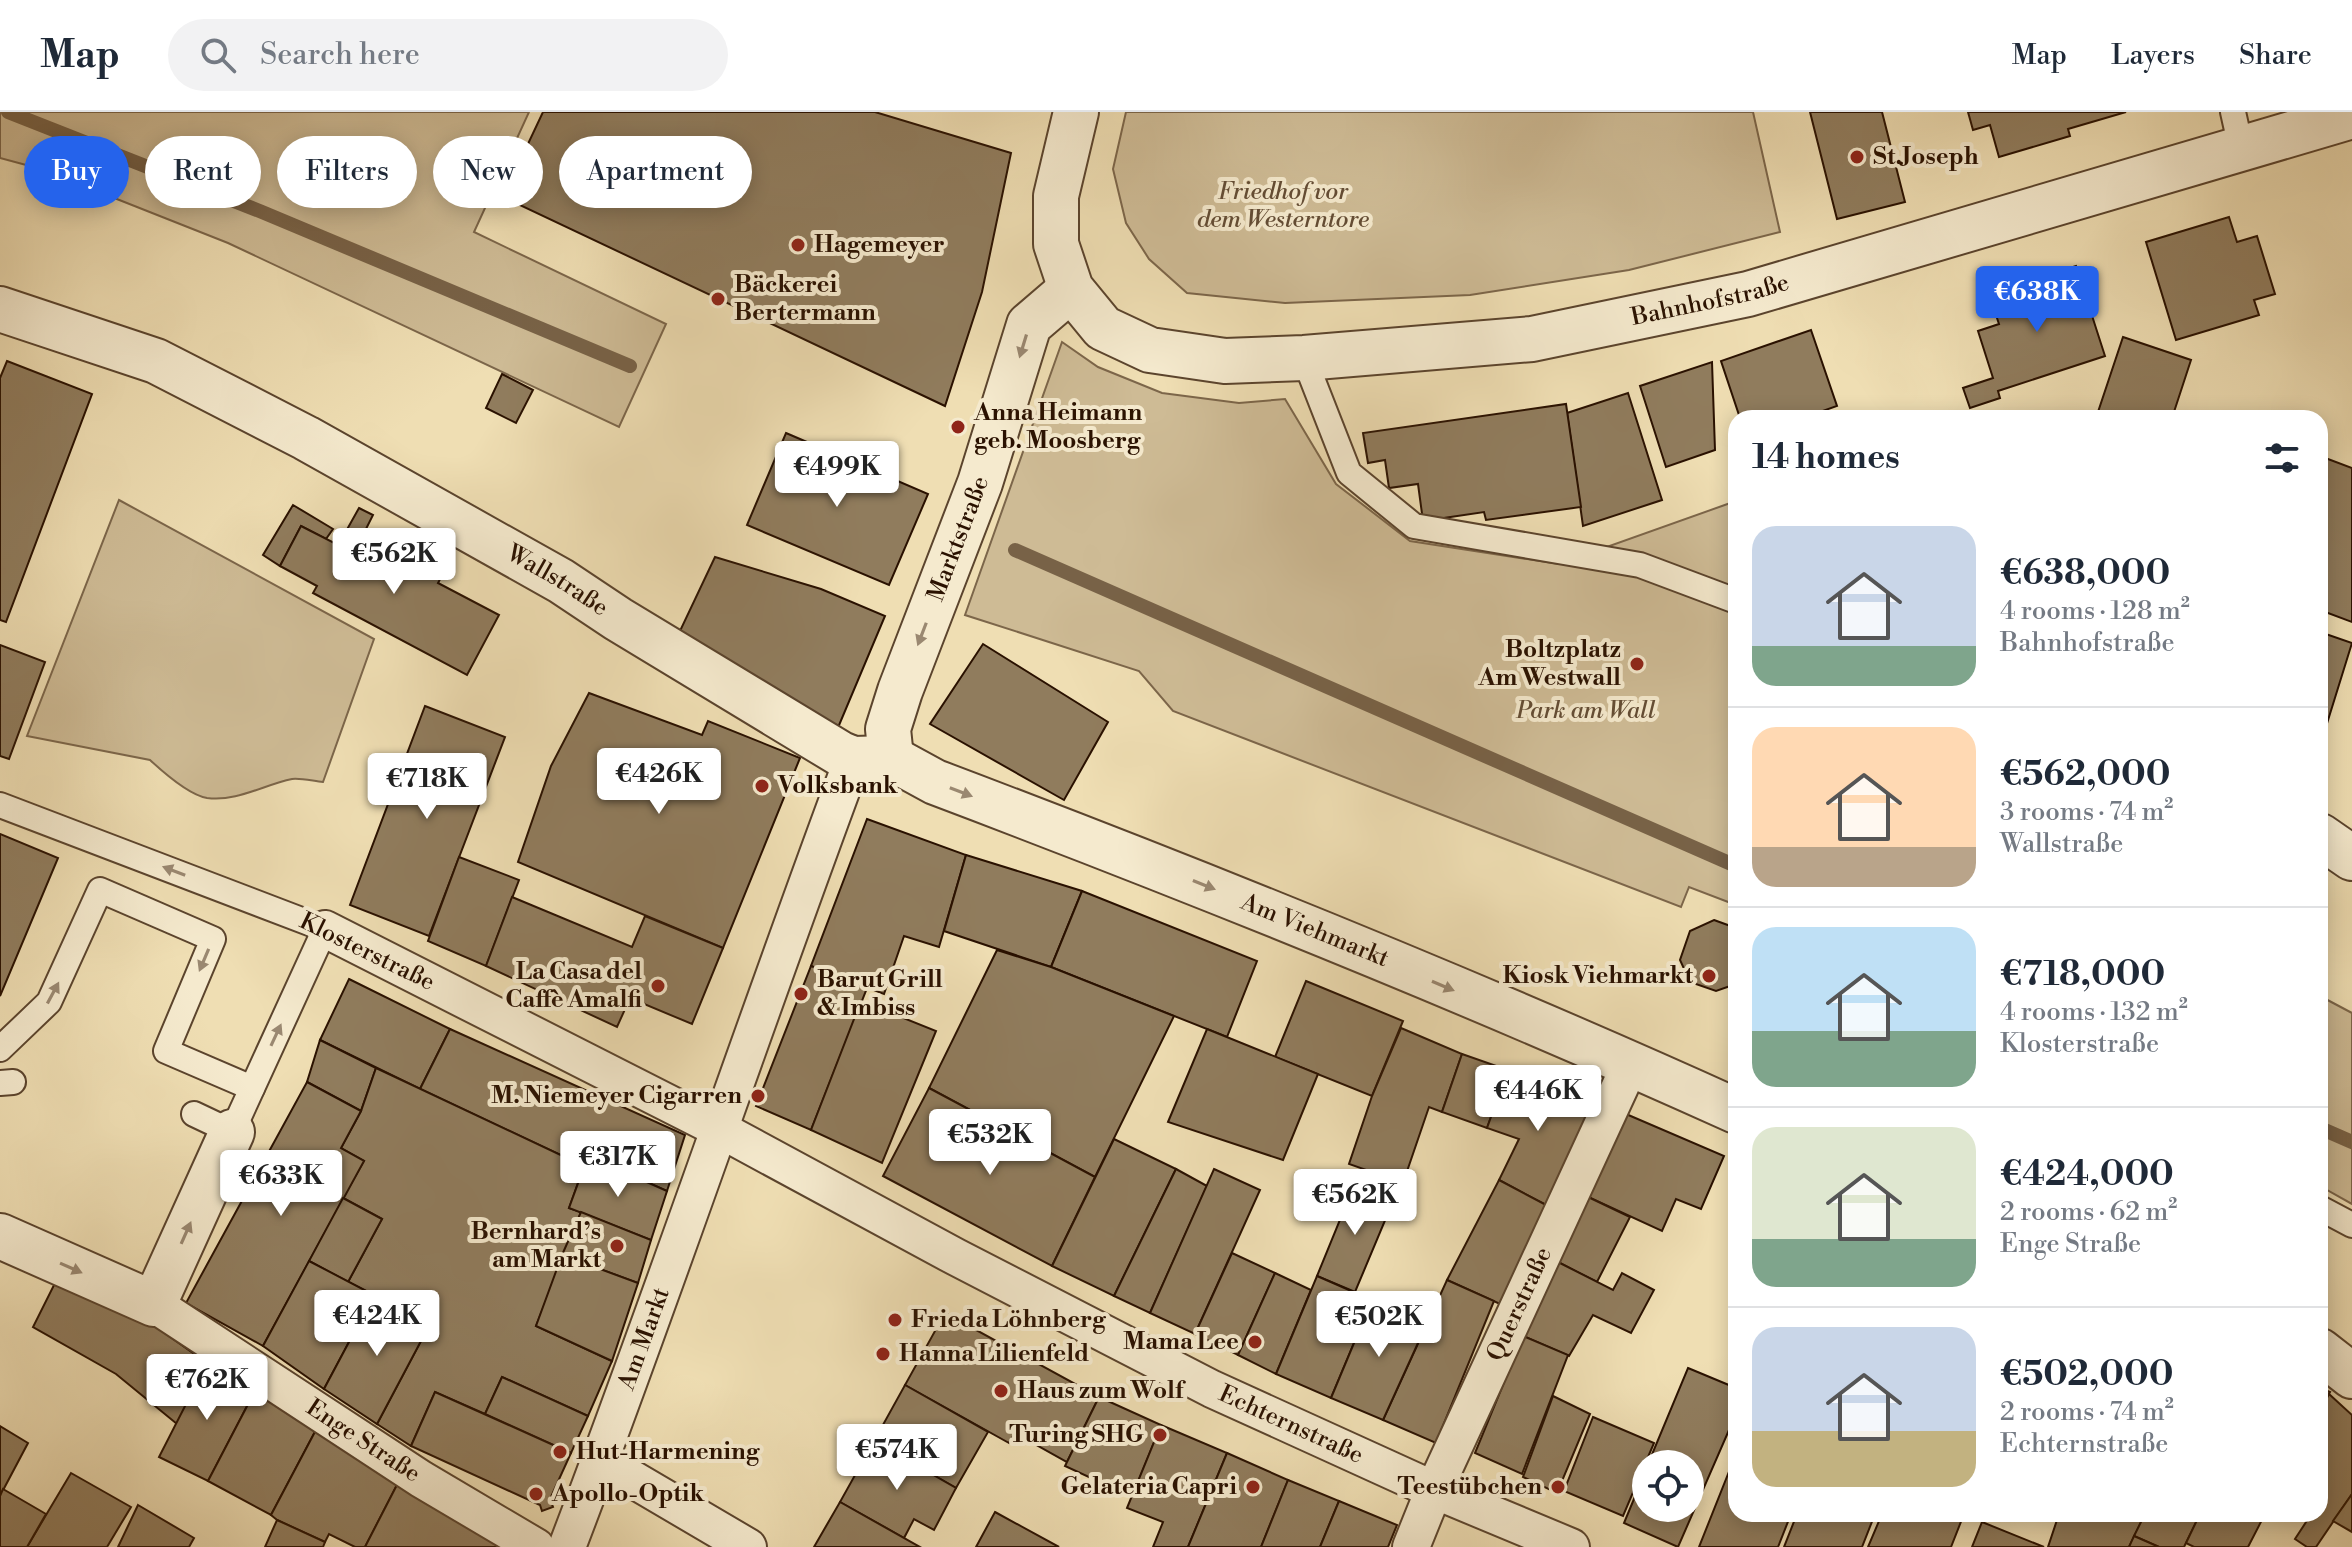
<!DOCTYPE html>
<meta charset="utf-8">
<style>
:root{--surface:#fff;--page:#f2f2f3;--text:#1f2937;--muted:#747a83;--line:#e0e1e3;--accent:#2563eb}
body{margin:0;font-family:"Libre Bodoni",serif;background:var(--page);color:var(--text);height:100vh;display:flex;flex-direction:column;font-size:30px;white-space:nowrap}
*{box-sizing:border-box;margin:0}
p{font-size:26px;color:var(--muted)}
.icon{flex:none;width:44px;height:44px;fill:none;stroke:currentColor;stroke-width:2;stroke-linecap:round;stroke-linejoin:round}
.map{position:relative;flex:1;overflow:hidden}
.panel{position:absolute;left:1728px;top:298px;width:600px;height:1112px;display:flex;flex-direction:column;background:var(--surface);border-radius:24px;box-shadow:0 4px 20px #0003}
.panel>*{flex:none}
.guide{position:absolute;left:24px;top:24px;width:760px;height:72px;display:flex;gap:16px}
.fabs{position:absolute;left:1632px;top:1338px;display:grid;gap:16px}
.fabs a{display:grid;place-items:center;width:72px;height:72px;border-radius:50%;background:var(--surface);box-shadow:0 4px 20px #0003;font-size:40px}
.price{position:absolute;translate:-50% -68px;padding:0 18px;border-radius:8px;background:#fff;color:#222;font-size:26px;line-height:52px;filter:drop-shadow(0 2px 4px #0008)}
.price::after{content:'';position:absolute;left:50%;top:48px;width:24px;height:18px;margin-left:-12px;background:inherit;clip-path:polygon(0 0,100% 0,50% 100%)}
.price.on{background:var(--accent);color:#fff}
ul{padding:0;list-style:none}
li{display:flex;align-items:center;gap:24px;height:200px;padding:0 24px}
li+li{border-top:2px solid var(--line)}
li span{display:grid;place-items:center;flex:none;width:224px;height:160px;border-radius:24px;color:#555}
li>.icon{margin-inline-start:auto}
span .icon{width:96px;height:96px;fill:#fffc;stroke-width:1}
li b{font-size:34px}
h2{display:flex;justify-content:space-between;align-items:center;height:96px;padding:0 24px;font-size:34px}
.pill{padding:0 28px;border-radius:36px;background:var(--surface);box-shadow:0 4px 20px #0003;font-size:28px;line-height:72px}
.pill.on{background:var(--accent);color:#fff}
header{display:flex;align-items:center;gap:48px;box-sizing:border-box;height:112px;padding:0 40px;background:var(--surface);border-bottom:2px solid var(--line)}
header strong{font-size:38px}
nav{display:flex;gap:44px;margin-inline-start:auto;font-size:28px}
.search{width:560px;height:72px;background:var(--page);display:flex;align-items:center;gap:20px;box-sizing:border-box;padding:0 28px;border-radius:44px;color:var(--muted);font-size:30px}
.map>svg:first-child{display:block}
.green{fill:#cebb95;stroke:#7c664a;stroke-width:2}
.lines{fill:none;stroke-linecap:round;stroke-linejoin:round}
.stream{stroke:#786247;stroke-width:14}
.building{fill:#907c5d;stroke:#2a1100;stroke-width:2}
.service-casing{stroke:#5b442d;stroke-width:28}
.pedestrian-casing{stroke:#5b442d;stroke-width:40}
.minor-casing{stroke:#5b442d;stroke-width:48}
.service{stroke:#f5eace;stroke-width:24}
.pedestrian{stroke:#f5eace;stroke-width:36}
.minor{stroke:#f5eace;stroke-width:44}
.oneway{fill:#9a8871}
.poi-dot{fill:#8f2418;stroke:#f5eace;stroke-width:3}
.labels{text-anchor:middle;dominant-baseline:central;stroke-width:8;stroke-linejoin:round;paint-order:stroke}
.poi-label{font-size:24px;font-weight:bold;fill:#2a1100;stroke:#f5eace;text-anchor:start}
.park-label{font-size:24px;font-style:italic;fill:#634c34;stroke:#f5eace}
.street-label{font-size:24px;fill:#2a1100;stroke:#f5eace}
</style>
<header>
<strong>Map</strong>
<div class="search"><svg class="icon" aria-label="search" viewBox="0 0 24 24"><circle cx="10" cy="10" r="6"/><path d="M15 15l6 6"/></svg>Search here</div>
<nav><a>Map</a><a>Layers</a><a>Share</a></nav>
</header>
<div class="map">
<svg width="2352" height="1435" viewBox="0 0 2352 1435">
<rect width="100%" height="100%" fill="#efdeb3"/>
<filter id="stains"><feTurbulence type="fractalNoise" baseFrequency=".0025" numOctaves="4"/><feColorMatrix values="0 0 0 0 .2 0 0 0 0 .09 0 0 0 0 .02 0 0 0 .5 -.17"/></filter>
<radialGradient id="worn" r=".72"><stop offset=".6" stop-color="#630" stop-opacity="0"/><stop offset="1" stop-color="#630" stop-opacity=".3"/></radialGradient>
<!-- green -->
<g class="green">
<polygon points="0,0 529,0 474,120 666,212 619,315 228,131 41,57 0,46"/>
<polygon points="1126,0 1753,0 1780,120 1629,158 1470,183 1285,191 1187,181 1149,147 1126,111 1113,57"/>
<polygon points="1062,230 1098,255 1162,281 1239,291 1285,287 1336,372 1410,429 1559,452 1736,389 1736,793 1689,775 1681,795 1173,599 1139,559 965,503"/>
<path d="M119,388l255,139 -51,143c-10,-1 -22,-4 -31,-3 -29,6 -55,23 -85,19 -18,-3 -44,-26 -57,-38l-123,-24z"/>
<polygon points="2320,884 2352,901 2352,1092 2320,1074"/>
</g>
<g class="lines">
<!-- stream -->
<g class="stream">
<polyline points="8,0 262,100 630,254"/>
<polyline points="1015,438 1736,754"/>
<polyline points="2320,1016 2352,1030"/>
</g>
</g>
<!-- building -->
<g class="building">
<polygon points="543,0 875,0 1011,41 982,180 945,294 503,85"/>
<polygon points="1810,0 1882,0 1905,90 1837,107"/>
<polygon points="1968,0 2126,0 2068,17 2070,24 1999,45 1990,13 1973,18"/>
<polygon points="2229,105 2237,130 2257,124 2275,182 2254,188 2259,203 2176,228 2146,130"/>
<polygon points="2076,154 2105,244 1998,279 2000,286 1970,296 1963,276 1993,266 1978,219 1999,212 1989,182"/>
<polygon points="1811,218 1837,294 1803,306 1740,306 1721,249"/>
<polygon points="2123,225 2191,248 2172,306 2096,306"/>
<polygon points="7,249 92,282 6,510 0,508 0,266"/>
<polygon points="1712,250 1715,338 1666,355 1640,274"/>
<polygon points="502,262 533,278 516,311 486,296"/>
<polygon points="1628,281 1662,388 1583,414 1567,301"/>
<polygon points="1566,292 1581,395 1486,408 1484,400 1423,409 1418,372 1389,376 1385,348 1368,351 1363,321"/>
<polygon points="786,321 928,382 889,473 747,413"/>
<polygon points="2320,344 2352,356 2352,510 2320,498"/>
<polygon points="293,393 333,417 326,427 301,414 280,454 263,443"/>
<polygon points="359,396 373,403 360,429 345,421"/>
<polygon points="301,414 338,433 345,421 405,453 411,441 445,458 438,471 499,503 467,563 313,481 317,474 280,454"/>
<polygon points="715,445 821,477 885,504 837,618 679,521"/>
<polygon points="2320,520 2352,531 2320,634"/>
<polygon points="983,532 1108,610 1064,688 930,612"/>
<polygon points="0,533 45,550 9,647 0,644"/>
<polygon points="589,581 702,623 708,609 800,646 723,836 518,750 551,654"/>
<polygon points="425,594 505,625 429,824 350,793"/>
<polygon points="867,707 966,743 939,835 904,824 884,882 811,854"/>
<polygon points="0,722 58,746 0,884"/>
<polygon points="966,743 1082,779 1051,855 944,819"/>
<polygon points="459,745 519,768 486,854 428,829"/>
<polygon points="1082,779 1257,849 1227,925 1051,855"/>
<polygon points="512,785 632,835 645,804 723,836 692,912 630,886 617,915 486,854"/>
<polygon points="1714,808 1736,816 1736,872 1716,879 1690,870 1680,848 1690,819"/>
<polygon points="997,838 1051,855 1174,904 1095,1065 929,976"/>
<polygon points="811,854 867,876 811,1018 756,994"/>
<polygon points="349,867 450,917 420,977 320,928"/>
<polygon points="1306,869 1403,909 1372,984 1275,945"/>
<polygon points="861,889 936,919 882,1051 811,1018"/>
<polygon points="1401,916 1462,942 1442,1000 1429,995 1403,1071 1349,1052 1372,984"/>
<polygon points="450,917 685,1023 667,1079 588,1044 584,1054 420,977"/>
<polygon points="1207,917 1318,962 1283,1048 1168,1010"/>
<polygon points="320,928 376,956 361,999 307,970"/>
<polygon points="1462,942 1508,958 1487,1016 1442,1000"/>
<polygon points="376,956 584,1054 569,1096 581,1100 536,1214 612,1249 588,1304 502,1265 485,1302 435,1280 411,1334 377,1312 430,1212 348,1170 382,1107 343,1086 364,1049 341,1036 361,999"/>
<polygon points="1508,958 1593,988 1572,1046 1548,1094 1499,1068 1519,1027 1487,1016"/>
<polygon points="307,970 361,999 341,1036 364,1049 263,1234 186,1191"/>
<polygon points="929,976 1095,1065 1052,1154 883,1064"/>
<polygon points="1626,1002 1724,1044 1701,1097 1676,1087 1662,1119 1586,1084"/>
<polygon points="1114,1027 1176,1057 1114,1184 1052,1154"/>
<polygon points="588,1044 667,1079 651,1128 569,1096"/>
<polygon points="1176,1057 1207,1074 1150,1201 1114,1184"/>
<polygon points="1214,1057 1260,1078 1195,1222 1150,1201"/>
<polygon points="1499,1068 1548,1094 1500,1192 1447,1168"/>
<polygon points="1355,1071 1394,1087 1355,1180 1317,1164"/>
<polygon points="1586,1084 1630,1105 1597,1170 1554,1148"/>
<polygon points="343,1086 382,1107 348,1170 309,1149"/>
<polygon points="581,1100 651,1128 638,1171 562,1143"/>
<polygon points="1232,1141 1275,1161 1238,1243 1195,1222"/>
<polygon points="562,1143 638,1171 612,1249 536,1214"/>
<polygon points="1554,1148 1613,1178 1622,1161 1654,1178 1631,1221 1593,1203 1569,1244 1523,1224"/>
<polygon points="309,1149 374,1183 324,1277 263,1234"/>
<polygon points="1275,1161 1311,1178 1276,1262 1238,1243"/>
<polygon points="59,1163 142,1205 207,1251 177,1312 116,1262 33,1215"/>
<polygon points="1317,1164 1372,1188 1331,1286 1276,1262"/>
<polygon points="1447,1168 1494,1189 1436,1331 1383,1308"/>
<polygon points="374,1183 430,1212 377,1312 324,1277"/>
<polygon points="1372,1188 1428,1209 1383,1308 1331,1286"/>
<polygon points="945,1201 1099,1285 1067,1350 1015,1321 1009,1331 905,1273"/>
<polygon points="1523,1224 1568,1243 1522,1362 1475,1341"/>
<polygon points="207,1251 256,1277 208,1369 159,1345"/>
<polygon points="1688,1256 1736,1276 1736,1302 1678,1435 1624,1411 1646,1358 1646,1396 1690,1396 1690,1352 1648,1352"/>
<polygon points="502,1265 588,1304 571,1341 485,1302"/>
<polygon points="905,1273 988,1320 956,1376 874,1329"/>
<polygon points="2320,1276 2330,1280 2320,1298"/>
<polygon points="256,1277 317,1316 271,1403 208,1369"/>
<polygon points="435,1280 571,1341 550,1387 553,1395 542,1399 540,1393 411,1334"/>
<polygon points="2329,1282 2352,1303 2352,1382 2316,1435 2307,1435 2295,1427 2310,1404 2307,1402 2320,1402 2320,1299"/>
<polygon points="1553,1284 1590,1302 1557,1381 1523,1365"/>
<polygon points="1099,1285 1161,1313 1132,1385 1065,1354"/>
<polygon points="1593,1305 1654,1331 1623,1404 1564,1379"/>
<polygon points="1161,1313 1227,1341 1188,1435 1153,1435 1163,1410 1127,1396"/>
<polygon points="0,1314 28,1331 0,1384"/>
<polygon points="317,1316 400,1367 365,1435 355,1435 329,1422 325,1430 277,1408 271,1403"/>
<polygon points="874,1329 956,1376 934,1418 914,1407 904,1426 840,1390"/>
<polygon points="1227,1341 1288,1368 1261,1435 1188,1435"/>
<polygon points="1736,1342 1736,1402 1791,1402 1778,1435 1699,1435"/>
<polygon points="71,1361 131,1395 107,1435 27,1435"/>
<polygon points="400,1367 512,1435 365,1435"/>
<polygon points="1288,1368 1339,1389 1320,1435 1261,1435"/>
<polygon points="3,1377 46,1402 27,1435 0,1435 0,1384"/>
<polygon points="2352,1382 2352,1420 2333,1409"/>
<polygon points="1339,1389 1397,1413 1388,1435 1320,1435"/>
<polygon points="840,1390 920,1435 814,1435"/>
<polygon points="138,1393 194,1426 189,1435 118,1435"/>
<polygon points="995,1400 1059,1435 976,1435"/>
<polygon points="1797,1402 1828,1402 1827,1405 1835,1408 1837,1402 1875,1402 1862,1435 1784,1435"/>
<polygon points="1882,1402 1964,1402 1951,1435 1868,1435"/>
<polygon points="2059,1402 2145,1402 2129,1435 2048,1435"/>
<polygon points="2145,1402 2200,1402 2184,1435 2159,1435 2134,1424"/>
<polygon points="2200,1402 2265,1402 2248,1435 2194,1435 2186,1431"/>
<polygon points="277,1408 325,1430 323,1435 265,1435"/>
<polygon points="1982,1410 2044,1435 1972,1435"/>
<polygon points="2134,1424 2159,1435 2129,1435"/>
</g>
<g class="lines">
<defs>
<g id="service">
<polyline points="2233,0 2241,36"/>
<polyline points="1304,246 1349,361 1414,414 1640,453 1736,489"/>
<polyline points="0,693 325,817 232,1020 194,1002"/>
<polyline points="0,937 49,890 100,778 213,827 166,939 252,976"/>
<polyline points="0,971 13,970"/>
<polyline points="2320,1096 2352,1113"/>
</g>
<g id="pedestrian">
<path id="s1" d="M325,817l396,201 235,127 256,132 222,101 137,57"/>
<path id="s2" d="M154,1192l267,175 115,68"/>
<polyline points="600,1348 748,1435"/>
<path id="s3" d="M567,1435c100,-261 188,-526 286,-788"/>
<path id="s4" d="M1411,1435l23,-57 197,-427"/>
</g>
<g id="minor">
<path id="s5" d="M1076,0l-20,84v48l15,45 32,39 47,22 75,11 79,-3 228,-19 216,-45 604,-178"/>
<path id="s6" d="M0,197l156,52 150,77 255,143 57,38 223,135 12,5 38,-1"/>
<path id="s7" d="M891,646l44,24c270,102 538,210 801,329"/>
<path id="s8" d="M891,646l-3,-29 12,-38 80,-208 49,-158 42,-36"/>
<polyline points="2320,724 2352,746"/>
<polyline points="0,1124 154,1192 232,1020"/>
<polyline points="2320,1239 2352,1264"/>
</g>
</defs>
<!-- service casing -->
<use href="#service" class="service-casing"/>
<!-- pedestrian casing -->
<use href="#pedestrian" class="pedestrian-casing"/>
<!-- minor casing -->
<use href="#minor" class="minor-casing"/>
<!-- service -->
<use href="#service" class="service"/>
<!-- pedestrian -->
<use href="#pedestrian" class="pedestrian"/>
<!-- minor -->
<use href="#minor" class="minor"/>
</g>
<!-- one-way arrows -->
<defs><path id="oneway-solid" d="M-6-.8H1V-3.2L6.5 0L1 3.2V.8H-6Z" transform="scale(2)"/></defs>
<g class="oneway">
<use href="#oneway-solid" transform="translate(1023 234) rotate(107)"/>
<use href="#oneway-solid" transform="translate(922 522) rotate(111)"/>
<use href="#oneway-solid" transform="translate(961 680) rotate(21)"/>
<use href="#oneway-solid" transform="translate(174 759) rotate(-159)"/>
<use href="#oneway-solid" transform="translate(1204 773) rotate(22)"/>
<use href="#oneway-solid" transform="translate(204 848) rotate(113)"/>
<use href="#oneway-solid" transform="translate(1443 874) rotate(23)"/>
<use href="#oneway-solid" transform="translate(53 881) rotate(-62)"/>
<use href="#oneway-solid" transform="translate(276 923) rotate(-65)"/>
<use href="#oneway-solid" transform="translate(186 1121) rotate(-66)"/>
<use href="#oneway-solid" transform="translate(71 1156) rotate(24)"/>
</g>
<!-- markers -->
<g class="poi-dot">
<circle cx="1857" cy="45" r="8"/>
<circle cx="798" cy="133" r="8"/>
<circle cx="718" cy="187" r="8"/>
<circle cx="958" cy="315" r="8"/>
<circle cx="1637" cy="552" r="8"/>
<circle cx="762" cy="674" r="8"/>
<circle cx="1709" cy="864" r="8"/>
<circle cx="658" cy="874" r="8"/>
<circle cx="801" cy="882" r="8"/>
<circle cx="758" cy="984" r="8"/>
<circle cx="617" cy="1134" r="8"/>
<circle cx="895" cy="1208" r="8"/>
<circle cx="1255" cy="1230" r="8"/>
<circle cx="883" cy="1242" r="8"/>
<circle cx="1001" cy="1279" r="8"/>
<circle cx="1160" cy="1323" r="8"/>
<circle cx="560" cy="1340" r="8"/>
<circle cx="1253" cy="1375" r="8"/>
<circle cx="1558" cy="1375" r="8"/>
<circle cx="536" cy="1382" r="8"/>
</g>
<g class="labels">
<!-- poi labels -->
<g class="poi-label">
<text x="1873" y="45">St.Joseph</text>
<text x="814" y="133">Hagemeyer</text>
<text x="734" y="173">Bäckerei<tspan x="734" dy="28">Bertermann</tspan></text>
<text x="974" y="301">Anna Heimann<tspan x="974" dy="28">geb. Moosberg</tspan></text>
<text x="1621" y="538" text-anchor="end">Boltzplatz<tspan x="1621" dy="28">Am Westwall</tspan></text>
<text x="778" y="674">Volksbank</text>
<text x="642" y="860" text-anchor="end">La Casa del<tspan x="642" dy="28">Caffè Amalfi</tspan></text>
<text x="1693" y="864" text-anchor="end">Kiosk Viehmarkt</text>
<text x="817" y="868">Barut Grill<tspan x="817" dy="28">&amp; Imbiss</tspan></text>
<text x="742" y="984" text-anchor="end">M. Niemeyer Cigarren</text>
<text x="601" y="1120" text-anchor="end">Bernhard’s<tspan x="601" dy="28">am Markt</tspan></text>
<text x="911" y="1208">Frieda Löhnberg</text>
<text x="1239" y="1230" text-anchor="end">Mama Lee</text>
<text x="899" y="1242">Hanna Lilienfeld</text>
<text x="1017" y="1279">Haus zum Wolf</text>
<text x="1144" y="1323" text-anchor="end">Turing SHG</text>
<text x="576" y="1340">Hut-Harmening</text>
<text x="1237" y="1375" text-anchor="end">Gelateria Capri</text>
<text x="1542" y="1375" text-anchor="end">Teestübchen</text>
<text x="552" y="1382">Apollo-Optik</text>
</g>
<!-- park labels -->
<g class="park-label">
<text x="1283" y="80">Friedhof vor<tspan x="1283" dy="28">dem Westerntore</tspan></text>
<text x="1586" y="599">Park am Wall</text>
</g>
<!-- street labels -->
<g class="street-label">
<text stroke="none"><textPath href="#s5" startOffset="850">Bahnhofstraße</textPath></text>
<text stroke="none"><textPath href="#s8" startOffset="232">Marktstraße</textPath></text>
<text stroke="none"><textPath href="#s6" startOffset="622">Wallstraße</textPath></text>
<text stroke="none"><textPath href="#s7" startOffset="458">Am Viehmarkt</textPath></text>
<text transform="translate(367 840) rotate(26)">Klosterstraße</text>
<text stroke="none"><textPath href="#s4" startOffset="266">Querstraße</textPath></text>
<text stroke="none"><textPath href="#s3" startOffset="222">Am Markt</textPath></text>
<text stroke="none"><textPath href="#s1" startOffset="1086">Echternstraße</textPath></text>
<text stroke="none"><textPath href="#s2" startOffset="250">Enge Straße</textPath></text>
</g>
</g>
<rect width="100%" height="100%" filter="url(#stains)"/>
<rect width="100%" height="100%" fill="url(#worn)"/>
</svg>
<div class="fabs">
<a><svg class="icon" aria-label="locate" viewBox="0 0 24 24"><circle cx="12" cy="12" r="6"/><path d="M12 2v4M12 18v4M2 12h4M18 12h4"/></svg></a>
</div>
<b class="price on" style="left:2037px;top:222px">€638K</b>
<b class="price" style="left:837px;top:397px">€499K</b>
<b class="price" style="left:394px;top:484px">€562K</b>
<b class="price" style="left:659px;top:704px">€426K</b>
<b class="price" style="left:427px;top:709px">€718K</b>
<b class="price" style="left:1538px;top:1021px">€446K</b>
<b class="price" style="left:990px;top:1065px">€532K</b>
<b class="price" style="left:618px;top:1087px">€317K</b>
<b class="price" style="left:281px;top:1106px">€633K</b>
<b class="price" style="left:1355px;top:1125px">€562K</b>
<b class="price" style="left:377px;top:1246px">€424K</b>
<b class="price" style="left:1379px;top:1247px">€502K</b>
<b class="price" style="left:207px;top:1310px">€762K</b>
<b class="price" style="left:897px;top:1380px">€574K</b>
<div class="guide">
<a class="pill on">Buy</a>
<a class="pill">Rent</a>
<a class="pill">Filters</a>
<a class="pill">New</a>
<a class="pill">Apartment</a>
</div>
<section class="panel">
<h2>14 homes<svg class="icon" aria-label="filters" viewBox="0 0 24 24"><path d="M4 7h16M4 17h16"/><circle cx="9" cy="7" r="2"/><circle cx="15" cy="17" r="2"/></svg></h2>
<ul>
<li><span style="background:linear-gradient(#c9d6e8 75%,#7fa58c 0)"><svg class="icon" aria-label="home" viewBox="0 0 24 24"><path d="M3 11l9-7 9 7M6 9v11h12V9"/></svg></span><div><b>€638,000</b><p>4 rooms · 128 m²</p><p>Bahnhofstraße</p></div></li>
<li><span style="background:linear-gradient(#ffd9b3 75%,#b9a48a 0)"><svg class="icon" aria-label="home" viewBox="0 0 24 24"><path d="M3 11l9-7 9 7M6 9v11h12V9"/></svg></span><div><b>€562,000</b><p>3 rooms · 74 m²</p><p>Wallstraße</p></div></li>
<li><span style="background:linear-gradient(#bfe0f5 65%,#7fa58c 0)"><svg class="icon" aria-label="home" viewBox="0 0 24 24"><path d="M3 11l9-7 9 7M6 9v11h12V9"/></svg></span><div><b>€718,000</b><p>4 rooms · 132 m²</p><p>Klosterstraße</p></div></li>
<li><span style="background:linear-gradient(#dfe7d0 70%,#7fa58c 0)"><svg class="icon" aria-label="home" viewBox="0 0 24 24"><path d="M3 11l9-7 9 7M6 9v11h12V9"/></svg></span><div><b>€424,000</b><p>2 rooms · 62 m²</p><p>Enge Straße</p></div></li>
<li><span style="background:linear-gradient(#c9d6e8 65%,#c2b280 0)"><svg class="icon" aria-label="home" viewBox="0 0 24 24"><path d="M3 11l9-7 9 7M6 9v11h12V9"/></svg></span><div><b>€502,000</b><p>2 rooms · 74 m²</p><p>Echternstraße</p></div></li>
</ul>
</section>
</div>
